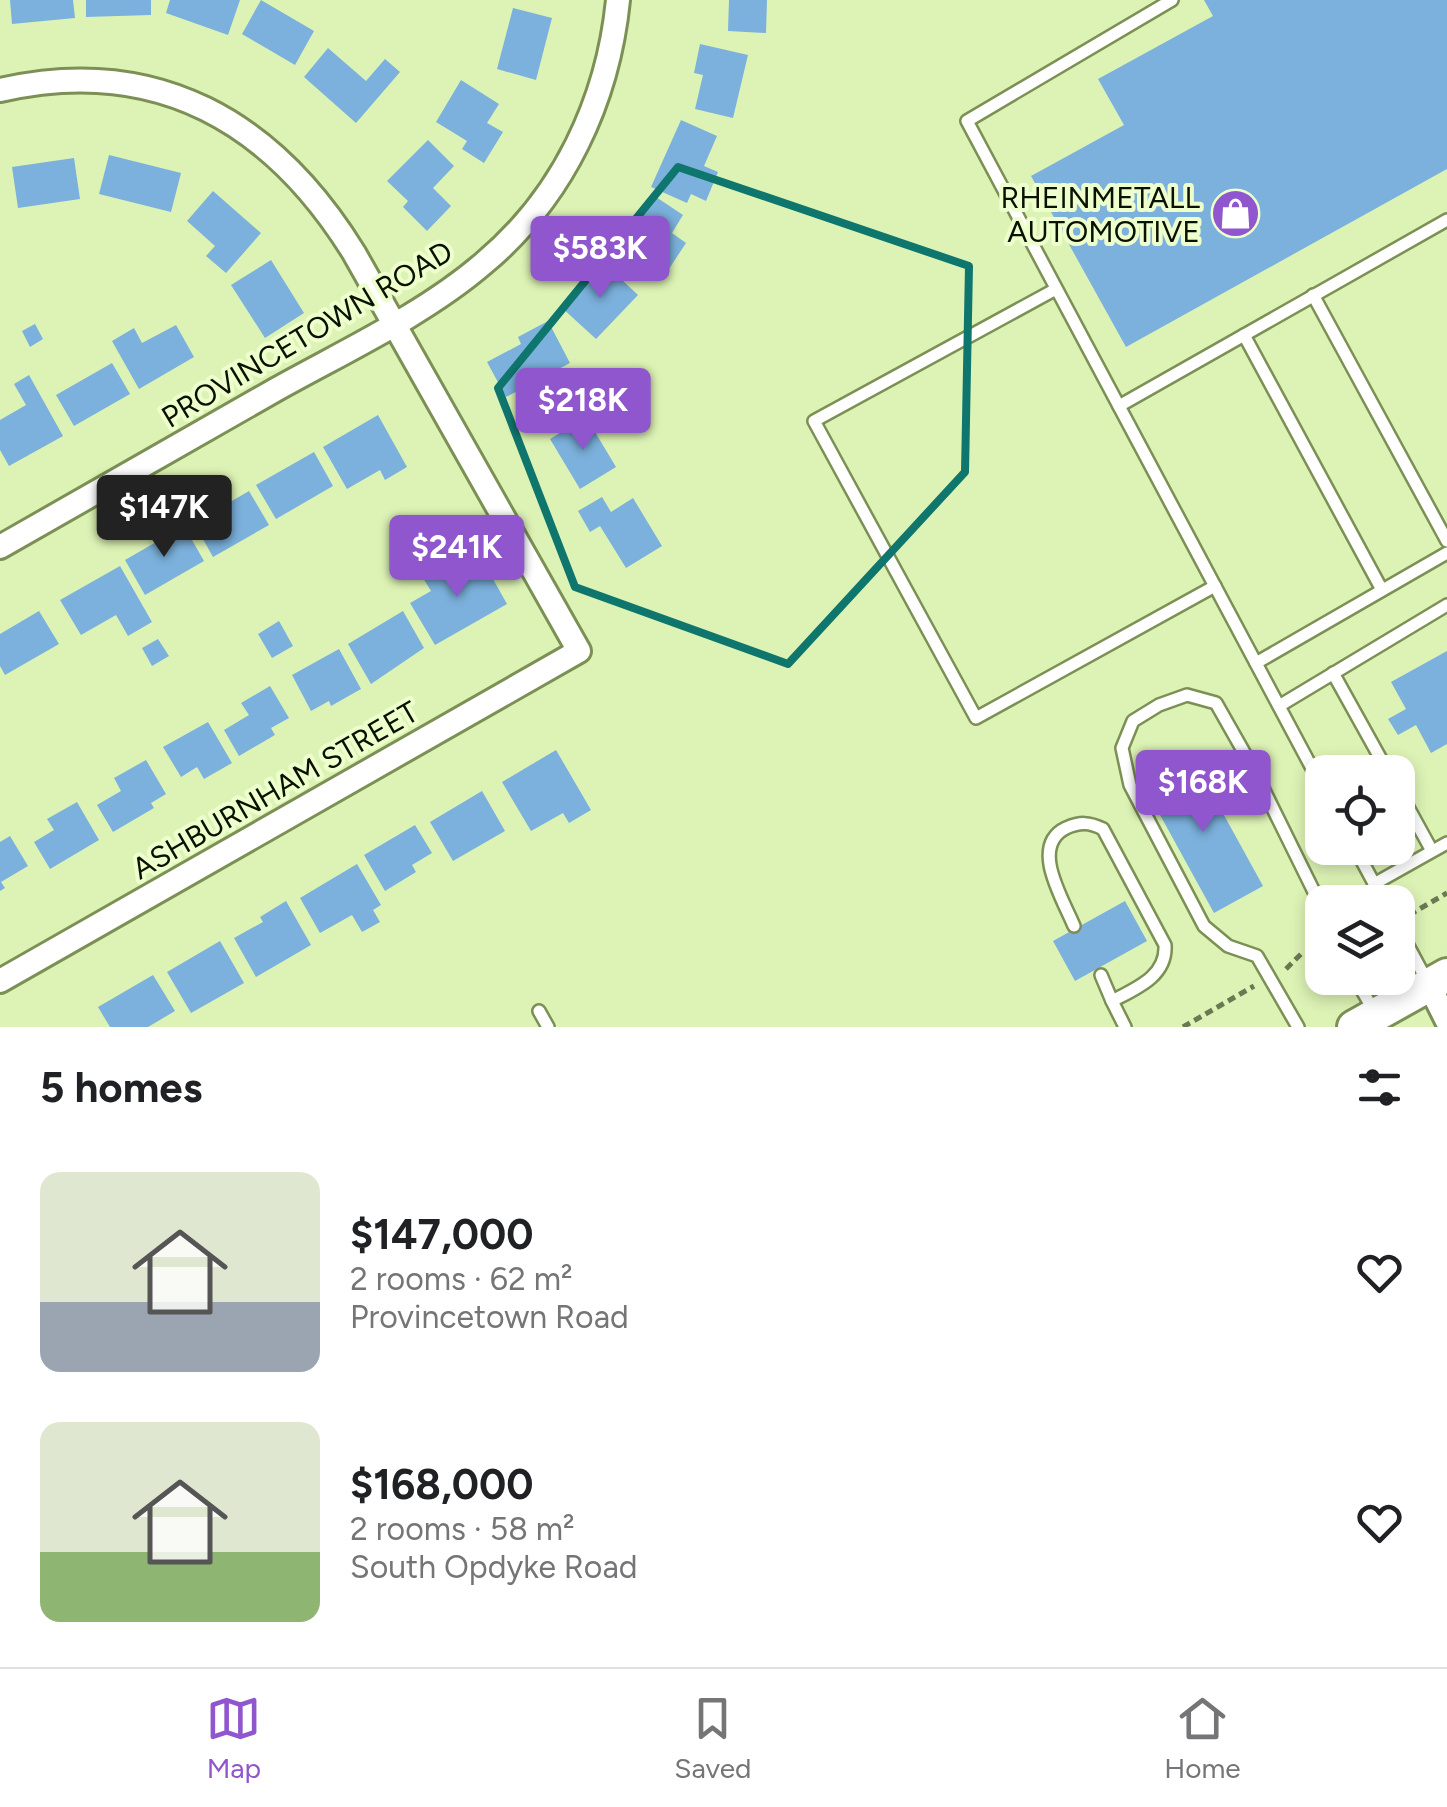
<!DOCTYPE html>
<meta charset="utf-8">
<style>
:root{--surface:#fff;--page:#f6f6f6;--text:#202124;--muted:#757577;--line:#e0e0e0;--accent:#9056cd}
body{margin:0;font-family:Figtree,sans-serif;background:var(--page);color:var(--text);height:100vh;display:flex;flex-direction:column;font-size:38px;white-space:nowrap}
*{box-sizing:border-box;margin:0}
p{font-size:32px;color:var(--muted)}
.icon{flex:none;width:55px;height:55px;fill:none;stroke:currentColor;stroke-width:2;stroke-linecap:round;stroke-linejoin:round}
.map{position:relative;height:1027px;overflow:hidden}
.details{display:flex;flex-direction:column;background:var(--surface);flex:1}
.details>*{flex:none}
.fabs{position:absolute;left:1305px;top:755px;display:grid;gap:20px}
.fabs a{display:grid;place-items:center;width:110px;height:110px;border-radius:20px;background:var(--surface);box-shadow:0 5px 15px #0003;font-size:50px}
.price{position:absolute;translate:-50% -85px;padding:0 22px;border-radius:10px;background:var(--accent);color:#fff;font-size:32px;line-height:65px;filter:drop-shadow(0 2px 5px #0008)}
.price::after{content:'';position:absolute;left:50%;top:60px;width:30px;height:22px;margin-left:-15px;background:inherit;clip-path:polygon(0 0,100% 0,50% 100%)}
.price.on{background:#222;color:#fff}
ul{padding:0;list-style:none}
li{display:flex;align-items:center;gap:30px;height:250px;padding:0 40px}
li span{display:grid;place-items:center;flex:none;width:280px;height:200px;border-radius:20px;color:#555}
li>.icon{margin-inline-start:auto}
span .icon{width:120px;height:120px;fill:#fffc;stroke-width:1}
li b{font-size:42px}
h2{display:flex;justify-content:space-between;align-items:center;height:120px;padding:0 40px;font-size:42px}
.tabs{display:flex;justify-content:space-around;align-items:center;height:140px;border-top:2px solid var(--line);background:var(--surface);font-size:28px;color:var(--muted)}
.tabs a{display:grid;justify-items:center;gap:5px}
.tabs .on{color:var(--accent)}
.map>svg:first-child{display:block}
.building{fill:#7bb1dc}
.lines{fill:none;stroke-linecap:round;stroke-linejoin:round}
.service-casing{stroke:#7c9055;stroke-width:16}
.minor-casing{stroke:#7c9055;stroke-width:28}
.secondary-casing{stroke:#7c9055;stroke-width:38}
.path{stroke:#6b7953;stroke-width:5;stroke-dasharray:8 5;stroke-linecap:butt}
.service{stroke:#fff;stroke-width:11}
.minor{stroke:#fff;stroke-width:22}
.secondary{stroke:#fff;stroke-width:32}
.marked{fill:none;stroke:#0f766e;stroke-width:8;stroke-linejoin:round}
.labels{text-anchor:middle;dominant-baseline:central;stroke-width:8;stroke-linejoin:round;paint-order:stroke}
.poi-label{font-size:30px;fill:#0b1100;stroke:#edffcd;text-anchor:end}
.street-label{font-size:30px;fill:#0b1100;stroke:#edffcd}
</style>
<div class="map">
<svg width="1447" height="1027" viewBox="0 0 1447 1027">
<rect width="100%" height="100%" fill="#ddf3b5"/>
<!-- building -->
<g class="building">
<polygon points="10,0 73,0 75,18 12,24"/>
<polygon points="86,0 151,0 151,15 86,17"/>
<polygon points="170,0 240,0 228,35 166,13"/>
<polygon points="261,0 314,31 295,65 242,34"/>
<polygon points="729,0 767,0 766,33 728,31"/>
<polygon points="1204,0 1447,0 1447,169 1126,347 1031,176 1124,125 1098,79 1213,16"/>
<polygon points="513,8 552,18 536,80 497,69"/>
<polygon points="700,44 748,55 733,118 695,109 703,75 694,73"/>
<polygon points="328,48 366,81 385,59 400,72 356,123 304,77"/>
<polygon points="461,80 499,104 487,123 503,132 484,163 462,149 467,141 436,122"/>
<polygon points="681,120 717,136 704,166 718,172 706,201 691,194 687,203 651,187"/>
<polygon points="428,140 454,166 433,188 451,206 427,231 403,207 408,201 387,181"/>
<polygon points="109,155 181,173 171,212 99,194"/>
<polygon points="74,158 80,199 18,208 12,167"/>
<polygon points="213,191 261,233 226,273 206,256 215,246 187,221"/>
<polygon points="653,195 683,215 672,233 686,243 663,278 648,268 645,273 615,253"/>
<polygon points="271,260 304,313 265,338 231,285"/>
<polygon points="603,262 638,295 596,339 561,307"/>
<polygon points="548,321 570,363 506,397 487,362 521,344 518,337"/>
<polygon points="35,324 43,339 30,347 22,331"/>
<polygon points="176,325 194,357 139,389 112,341 134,328 142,343"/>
<polygon points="112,363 130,394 74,426 56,395"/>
<polygon points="29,375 63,436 9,466 0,450 0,420 26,405 14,384"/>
<polygon points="378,415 407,467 385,480 380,470 347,489 323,447"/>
<polygon points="586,417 616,467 580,489 550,439"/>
<polygon points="314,452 333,486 276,519 256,485"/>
<polygon points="249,491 269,525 213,557 194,523"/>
<polygon points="602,497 611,512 633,498 662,546 626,568 600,526 590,532 578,511"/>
<polygon points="184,526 204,561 145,595 125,560"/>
<polygon points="451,561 459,575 483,561 507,604 435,645 410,603 431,591 423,578"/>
<polygon points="120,566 152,622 128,636 116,615 81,635 60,600"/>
<polygon points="39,611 59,644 5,675 0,666 0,634"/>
<polygon points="403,611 424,648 371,684 348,644"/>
<polygon points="279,621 293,646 272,658 258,634"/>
<polygon points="158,639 169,656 152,666 142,648"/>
<polygon points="339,649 361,689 331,706 329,701 311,711 292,675"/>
<polygon points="1447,651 1447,744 1431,753 1416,725 1398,735 1388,719 1406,709 1391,682"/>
<polygon points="270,686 289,718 271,728 275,735 239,756 224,730 249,715 241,703"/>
<polygon points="208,722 232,763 204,779 197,767 181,777 163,747"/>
<polygon points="556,750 591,810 569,823 563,813 531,831 502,782"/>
<polygon points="1192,757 1263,886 1214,913 1143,784"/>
<polygon points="146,760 166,794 151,803 154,808 113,832 97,805 121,791 114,778"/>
<polygon points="482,791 505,831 453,861 430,822"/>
<polygon points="77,802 99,840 50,869 34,842 54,830 47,819"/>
<polygon points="415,825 432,853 412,865 416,872 385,891 364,855"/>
<polygon points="10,836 28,866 1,882 5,888 0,891 0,842"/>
<polygon points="357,864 381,905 373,910 380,922 362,932 352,915 320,933 300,898"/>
<polygon points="286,901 311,945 256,977 234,938 263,922 260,917"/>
<polygon points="1125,901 1147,941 1075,981 1053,941"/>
<polygon points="220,941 244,983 191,1013 167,972"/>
<polygon points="153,975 175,1011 148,1027 110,1027 98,1007"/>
</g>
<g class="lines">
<defs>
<g id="service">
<polyline points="1172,0 967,121 1322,787"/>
<polyline points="1056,289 814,421 976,718 1215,586"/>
<polyline points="1313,295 1447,541"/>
<polyline points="1244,335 1382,590"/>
<polyline points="1119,406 1447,220"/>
<polyline points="1256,663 1447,553"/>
<polyline points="1333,673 1388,772"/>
<polyline points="1279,706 1447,605"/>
<polyline points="1398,789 1432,851"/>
<polyline points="1355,848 1384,902"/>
<polyline points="1374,884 1447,843"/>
<path d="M1074,926c-11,-27 -45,-80 -8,-98 14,-6 23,-6 37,1l62,116c2,31 -28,43 -53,56l13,26"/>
<polyline points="1398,927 1427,981"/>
<polyline points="1101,975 1112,1001"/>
<polyline points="1355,978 1374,1011"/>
<polyline points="539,1011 548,1027"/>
<polyline points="1298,1027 1257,956 1228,946 1204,926 1130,785 1122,748 1133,721 1159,705 1187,695 1216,703 1254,770 1322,908"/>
</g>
<g id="minor">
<path d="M0,90c157,-36 273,32 354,163l225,398 -579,330"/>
<path d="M0,547c92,-53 185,-105 277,-158 68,-38 148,-75 207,-126 79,-66 124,-162 134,-263"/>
<polyline points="1429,985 1447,1021"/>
</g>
<polyline id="secondary" points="1354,1027 1447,975"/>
</defs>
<!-- service casing -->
<use href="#service" class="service-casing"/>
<!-- minor casing -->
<use href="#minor" class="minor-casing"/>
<!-- secondary casing -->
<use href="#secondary" class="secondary-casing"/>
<!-- path -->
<g class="path">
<polyline points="1409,915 1447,893"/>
<polyline points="1286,969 1301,954 1322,949"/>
<polyline points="1183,1027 1254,986"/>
</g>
<!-- service -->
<use href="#service" class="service"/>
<!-- minor -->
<use href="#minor" class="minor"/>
<!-- secondary -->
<use href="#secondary" class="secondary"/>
</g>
<!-- marked area -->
<path class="marked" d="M678,167l291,99 -4,206 -177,192 -213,-77 -77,-199z"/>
<!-- icons -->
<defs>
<symbol id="shop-disc" viewBox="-11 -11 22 22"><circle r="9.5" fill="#9056cd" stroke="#edffcd"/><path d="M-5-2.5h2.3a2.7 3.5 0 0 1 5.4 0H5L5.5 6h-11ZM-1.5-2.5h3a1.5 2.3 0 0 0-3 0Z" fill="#fff"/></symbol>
</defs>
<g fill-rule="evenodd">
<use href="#shop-disc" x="1208" y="186" width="55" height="55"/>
</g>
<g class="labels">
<!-- poi labels -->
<g class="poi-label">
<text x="1200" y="197">RHEINMETALL<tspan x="1200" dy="34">AUTOMOTIVE</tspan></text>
</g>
<!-- street labels -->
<g class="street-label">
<text transform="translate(307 334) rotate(-31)">PROVINCETOWN ROAD</text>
<text transform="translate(275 790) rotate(-30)">ASHBURNHAM STREET</text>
</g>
</g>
</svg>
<div class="fabs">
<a><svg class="icon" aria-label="locate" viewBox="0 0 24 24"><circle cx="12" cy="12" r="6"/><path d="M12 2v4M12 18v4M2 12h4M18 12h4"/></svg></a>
<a><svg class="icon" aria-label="layers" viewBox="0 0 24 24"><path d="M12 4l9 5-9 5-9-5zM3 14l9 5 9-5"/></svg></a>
</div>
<b class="price" style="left:600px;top:301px">$583K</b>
<b class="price" style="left:583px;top:453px">$218K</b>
<b class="price on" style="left:164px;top:560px">$147K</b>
<b class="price" style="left:457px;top:600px">$241K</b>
<b class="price" style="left:1203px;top:835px">$168K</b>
</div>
<section class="details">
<h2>5 homes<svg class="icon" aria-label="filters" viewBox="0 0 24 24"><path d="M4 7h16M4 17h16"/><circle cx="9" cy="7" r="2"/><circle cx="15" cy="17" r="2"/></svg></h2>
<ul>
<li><span style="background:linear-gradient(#dfe7d0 65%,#9aa5b1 0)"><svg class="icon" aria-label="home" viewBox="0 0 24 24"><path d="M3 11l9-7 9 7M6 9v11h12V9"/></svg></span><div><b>$147,000</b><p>2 rooms · 62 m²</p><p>Provincetown Road</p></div><svg class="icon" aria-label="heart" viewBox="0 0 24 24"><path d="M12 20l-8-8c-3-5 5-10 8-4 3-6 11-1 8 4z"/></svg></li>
<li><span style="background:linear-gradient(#dfe7d0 65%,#8fb573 0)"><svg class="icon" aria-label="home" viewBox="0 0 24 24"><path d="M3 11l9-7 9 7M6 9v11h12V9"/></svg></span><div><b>$168,000</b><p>2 rooms · 58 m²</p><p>South Opdyke Road</p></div><svg class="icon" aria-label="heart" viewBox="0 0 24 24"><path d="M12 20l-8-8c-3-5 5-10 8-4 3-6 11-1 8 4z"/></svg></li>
</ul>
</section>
<nav class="tabs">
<a class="on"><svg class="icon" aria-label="map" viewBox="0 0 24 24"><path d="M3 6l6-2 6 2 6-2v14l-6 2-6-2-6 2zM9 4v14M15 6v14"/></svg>Map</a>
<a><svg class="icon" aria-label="saved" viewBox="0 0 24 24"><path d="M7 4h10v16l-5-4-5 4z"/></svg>Saved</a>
<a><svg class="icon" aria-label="home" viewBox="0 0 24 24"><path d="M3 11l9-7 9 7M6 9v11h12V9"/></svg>Home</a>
</nav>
